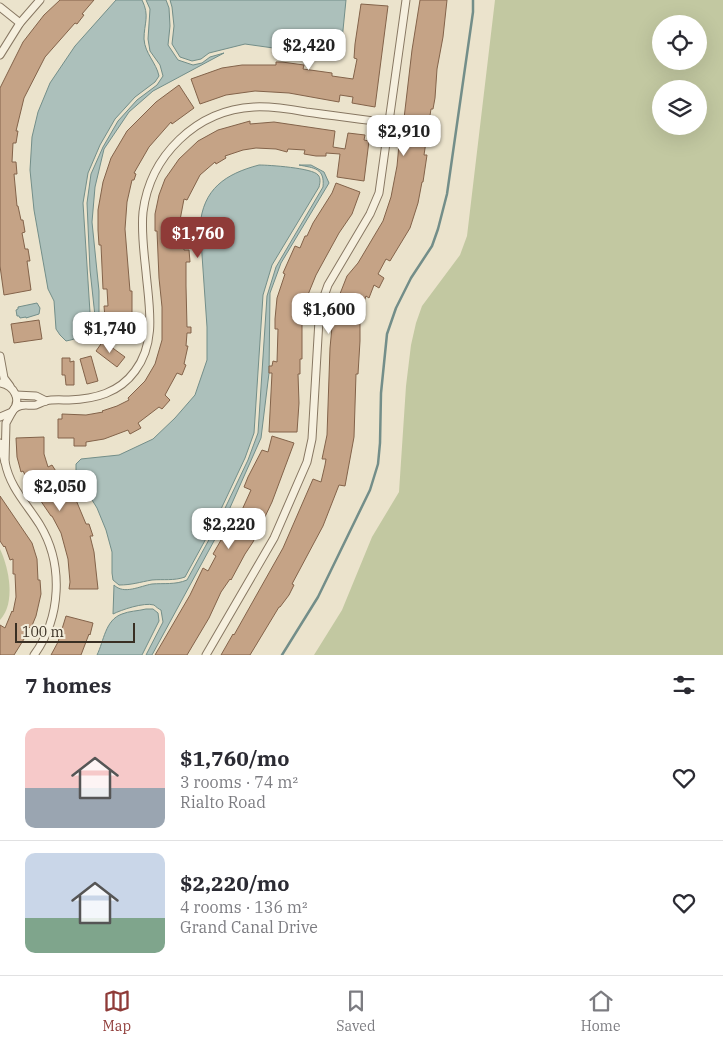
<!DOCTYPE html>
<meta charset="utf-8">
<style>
:root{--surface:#fff;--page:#f2f2f3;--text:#2b2b33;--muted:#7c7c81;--line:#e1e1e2;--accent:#8f3b38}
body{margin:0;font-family:"IBM Plex Serif",serif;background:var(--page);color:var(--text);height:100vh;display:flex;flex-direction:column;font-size:19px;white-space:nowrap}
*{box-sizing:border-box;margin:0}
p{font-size:16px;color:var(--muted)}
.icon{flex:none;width:28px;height:28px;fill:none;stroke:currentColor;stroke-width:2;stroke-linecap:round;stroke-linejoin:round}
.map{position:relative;height:655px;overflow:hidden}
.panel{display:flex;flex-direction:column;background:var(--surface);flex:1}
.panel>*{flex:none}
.controls{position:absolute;left:652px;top:15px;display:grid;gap:10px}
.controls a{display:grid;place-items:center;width:55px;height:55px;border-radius:50%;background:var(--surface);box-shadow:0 5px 20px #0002;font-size:25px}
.scale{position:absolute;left:15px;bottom:12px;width:120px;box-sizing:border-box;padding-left:5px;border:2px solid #392f23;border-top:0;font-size:14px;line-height:18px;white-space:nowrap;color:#392f23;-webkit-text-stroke:4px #f3eddb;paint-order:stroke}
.price{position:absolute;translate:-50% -42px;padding:0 11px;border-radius:10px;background:#fff;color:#222;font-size:16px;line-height:32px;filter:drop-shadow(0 1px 2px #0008)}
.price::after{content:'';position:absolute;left:50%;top:30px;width:15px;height:11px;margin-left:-8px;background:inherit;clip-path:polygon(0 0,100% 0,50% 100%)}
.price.active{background:var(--accent);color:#fff}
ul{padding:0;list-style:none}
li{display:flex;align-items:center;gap:15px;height:125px;padding:0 25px}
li+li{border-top:1px solid var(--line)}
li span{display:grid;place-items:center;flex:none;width:140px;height:100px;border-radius:10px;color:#555}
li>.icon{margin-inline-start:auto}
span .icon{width:60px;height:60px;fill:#fffc;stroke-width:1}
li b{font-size:21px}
h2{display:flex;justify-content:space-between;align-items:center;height:60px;padding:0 25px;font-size:21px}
.dock{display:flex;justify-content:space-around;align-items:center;height:70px;border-top:1px solid var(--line);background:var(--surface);font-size:14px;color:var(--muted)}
.dock a{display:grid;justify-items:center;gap:2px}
.dock .active{color:var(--accent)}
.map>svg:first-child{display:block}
.green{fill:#c2c8a1;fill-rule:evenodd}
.water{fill:#acc0bb;stroke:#738e89}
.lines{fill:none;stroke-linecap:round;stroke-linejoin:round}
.stream{stroke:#738e89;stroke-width:2.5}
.building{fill:#c5a386;stroke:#83634a}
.minor-casing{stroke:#877762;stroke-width:9}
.minor{stroke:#f6f0df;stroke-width:7}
</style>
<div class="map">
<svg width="723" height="655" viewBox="0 0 723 655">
<rect width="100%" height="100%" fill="#ebe3cc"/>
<!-- green -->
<g class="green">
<path d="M495,0h228v655h-409l28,-45 30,-73 27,-45 7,-106 5,-41 5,-22 6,-17 38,-51 7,-19zM661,24h38v37h-38zM661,89h38v37h-38z"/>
<path d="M0,549c9,19 16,54 0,71z"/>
</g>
<!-- water -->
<g class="water">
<path d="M116,0h26c8,16 2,23 2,39 1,15 12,23 15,37l-4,6 -20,15 -20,22 -15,26 -12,28 -5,30 8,125c-8,8 -14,11 -25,13l-6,-6 -4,-6 -2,-28 -6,-12 -14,-79 -4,-40 2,-33 6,-25 12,-29 25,-37z"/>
<polygon points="146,0 166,0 169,8 170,26 168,45 178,60 193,65 202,63 210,57 224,53 153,91 129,112 104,149 95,187 92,222 99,291 99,316 92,337 87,338 94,330 95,316 90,270 87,203 91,174 103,147 118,121 137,100 157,85 163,76 160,65 150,51 148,39 150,9"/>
<polygon points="170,0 346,0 341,50 337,55 330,56 245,44 209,53 201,59 192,61 180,57 172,44 174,26 172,7"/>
<path d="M259,165c10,0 54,3 59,10 3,3 2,8 1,12l-47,78 -9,30 -9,138 -9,25 -31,66 -29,53c-11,4 -22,2 -33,3 -12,2 -20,5 -33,5l-6,-5 -1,-7v-21l-6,-22 -9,-22 -21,-34v-10l5,-5 38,-4 34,-16 22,-21 20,-23 12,-35v-33l-7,-101c3,-37 25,-52 59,-61z"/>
<path d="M299,165h12l13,7 5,11 -48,80 -11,30 -1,80 -8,65 -40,90 -69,127h-6l17,-33 -2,-12c-1,0 -6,-4 -7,-5 -10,-3 -33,5 -41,9l1,-29c10,10 26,1 38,-1 12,-1 23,1 35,-4l30,-55 31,-65 10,-27 9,-137 9,-29 47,-80c2,-19 -9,-19 -24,-22z"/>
<polygon points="37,303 40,308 39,314 26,318 26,317 20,318 19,316 17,316 16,310 18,309 18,307"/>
<path d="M146,609h7l5,4 1,8 -17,34h-45c7,-14 8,-35 25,-41 7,-3 16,-3 24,-5z"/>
</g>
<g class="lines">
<!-- stream -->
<polyline class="stream" points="282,655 318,597 370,490 378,464 380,443 381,393 387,334 396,308 411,278 432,246 438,229 447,194 473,12 473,0"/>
</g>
<!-- building -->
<g class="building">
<polygon points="60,0 94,0 82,14 84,15 77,24 75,23 45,57 24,98 16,131 18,131 16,143 13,143 12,162 16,162 17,174 14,174 17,206 18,206 21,220 23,220 25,232 22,233 25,249 28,249 30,261 27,261 31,290 4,295 0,266 0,88 23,42 44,15"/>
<polygon points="420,0 447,0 443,37 437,69 435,98 433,109 431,109 424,155 427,155 423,182 422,182 418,203 410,228 390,261 386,259 378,274 384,278 379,288 374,285 369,298 366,296 360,313 336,304 347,276 358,263 383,221 391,197 397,166 400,134 401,126 403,127 412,50"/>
<polygon points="361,4 388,6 375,107 352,103 353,97 340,95 339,102 289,93 255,91 226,95 200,104 191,79 222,68 242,65 276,65 276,62 282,62 304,65 303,69 332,73 332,76 353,79 357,59 354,58 355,44"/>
<polygon points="179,85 194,108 172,124 171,122 149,147 134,173 136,174 134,180 132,180 127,202 125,229 130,291 132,291 132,339 105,335 107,318 105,318 104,306 108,306 107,289 103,289 101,245 99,245 98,230 98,210 103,182 111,158 127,131 156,102"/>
<polygon points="250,121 250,124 274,122 335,131 333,147 345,149 348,133 365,135 364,140 369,141 364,181 337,177 340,154 326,153 326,156 316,156 304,154 305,150 288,149 287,152 276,149 256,148 243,150 225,156 226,158 216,164 215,162 200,175 187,200 184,199 180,220 182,220 184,250 189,250 190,262 186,262 186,286 187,327 191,327 191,333 187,333 186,346 188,346 184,364 186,365 182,375 177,373 165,395 170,400 162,409 159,407 138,423 141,428 130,434 128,430 104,439 86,442 86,446 74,446 74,438 58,438 58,419 62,419 62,414 86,415 103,412 102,411 117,406 129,400 128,398 145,381 155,364 162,340 162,307 159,278 157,231 155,231 155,214 159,195 165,179 179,159 198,141 218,130"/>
<polygon points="336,183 360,192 352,214 339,233 316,275 305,302 304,314 302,314 302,359 300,359 300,374 298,374 299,403 297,432 269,432 272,373 269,373 269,366 272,366 273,361 277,362 278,329 275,329 275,319 277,298 285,274 283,273 295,246 300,248 305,236 307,236 313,223 332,193"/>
<polygon points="333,316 360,316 360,341 358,374 356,374 354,437 345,486 339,485 323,526 292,584 294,585 289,595 280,607 279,607 250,655 221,655 233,634 234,635 283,548 313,479 321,482 325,465 326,459 322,459 327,435 330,348"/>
<polygon points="39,320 42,339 14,343 11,324"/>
<polygon points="103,341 125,357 117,367 96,351"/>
<polygon points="91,356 98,381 87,384 80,359"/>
<polygon points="62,358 70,358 70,362 74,361 74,385 66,385 65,375 62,375"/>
<polygon points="272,436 294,443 272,502 253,542 245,554 231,580 230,579 221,592 209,618 187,655 155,655 190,595 203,568 208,571 216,556 213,554 233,519 237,521 251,490 244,487 248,477 262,450 268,452"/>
<polygon points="44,437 44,454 48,467 52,465 59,476 57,477 67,492 70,490 76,500 86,524 89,524 93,536 90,536 94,552 98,589 69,589 70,582 68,559 61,533 52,516 51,516 32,488 23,471 21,472 17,457 16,438"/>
<polygon points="0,496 32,543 37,559 38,580 40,580 41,594 36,616 31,628 28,627 24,639 14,655 0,655 0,625 5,628 12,611 13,612 16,597 15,574 13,574 13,559 10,560 5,546 4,547 0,541"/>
<polygon points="66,616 93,623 90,635 89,634 81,655 51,655 58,642"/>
</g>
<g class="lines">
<defs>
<g id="minor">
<polyline points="0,7 20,23"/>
<polyline points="0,55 20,23 40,0"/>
<polyline points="0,356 4,378 10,386"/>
<path d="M0,383c15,3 22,17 12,29l-12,5"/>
<polyline points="16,395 36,396 46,401"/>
<path d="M14,409c7,-6 13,-3 22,-4 3,-1 6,-3 10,-4 7,-2 16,-1 23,-1 26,-1 50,-7 66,-29 22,-29 14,-65 11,-99 -2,-20 -5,-40 -3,-60 7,-56 53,-102 111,-105 17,-1 35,2 52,5 28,4 55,7 83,11"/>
<polyline points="0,443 5,462 6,423 12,412"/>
<path d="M5,462c5,26 22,42 35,63 24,40 21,93 -6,130"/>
<polyline points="206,655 274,538 307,462 312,439 319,320 322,302 328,285 370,214 379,193 406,0"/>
</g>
</defs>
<!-- minor casing -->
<use href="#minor" class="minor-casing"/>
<!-- minor -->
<use href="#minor" class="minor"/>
</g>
</svg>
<div class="controls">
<a><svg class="icon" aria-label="locate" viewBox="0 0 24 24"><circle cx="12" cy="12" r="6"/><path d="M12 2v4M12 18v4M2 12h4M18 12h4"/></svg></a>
<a><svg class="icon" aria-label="layers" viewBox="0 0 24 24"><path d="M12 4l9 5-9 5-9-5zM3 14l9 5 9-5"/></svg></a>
</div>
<div class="scale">100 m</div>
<b class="price" style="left:309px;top:71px">$2,420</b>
<b class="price" style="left:404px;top:157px">$2,910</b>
<b class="price active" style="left:198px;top:259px">$1,760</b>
<b class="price" style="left:329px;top:335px">$1,600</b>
<b class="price" style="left:110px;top:354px">$1,740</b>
<b class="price" style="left:60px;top:512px">$2,050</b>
<b class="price" style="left:229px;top:550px">$2,220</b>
</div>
<section class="panel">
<h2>7 homes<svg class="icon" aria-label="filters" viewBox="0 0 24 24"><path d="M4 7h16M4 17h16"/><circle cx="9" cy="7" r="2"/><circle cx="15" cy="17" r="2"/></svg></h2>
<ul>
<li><span style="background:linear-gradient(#f6c9c9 60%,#9aa5b1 0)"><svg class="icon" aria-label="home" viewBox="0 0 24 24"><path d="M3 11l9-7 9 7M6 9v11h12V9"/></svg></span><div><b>$1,760/mo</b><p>3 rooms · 74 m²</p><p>Rialto Road</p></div><svg class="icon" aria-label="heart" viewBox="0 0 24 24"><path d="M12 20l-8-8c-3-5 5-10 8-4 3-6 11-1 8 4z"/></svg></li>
<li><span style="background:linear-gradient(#c9d6e8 65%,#7fa58c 0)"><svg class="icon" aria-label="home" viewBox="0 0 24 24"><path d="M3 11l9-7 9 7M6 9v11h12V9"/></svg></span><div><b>$2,220/mo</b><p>4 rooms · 136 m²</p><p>Grand Canal Drive</p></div><svg class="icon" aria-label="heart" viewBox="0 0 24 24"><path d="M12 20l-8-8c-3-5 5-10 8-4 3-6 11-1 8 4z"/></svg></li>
</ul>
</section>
<nav class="dock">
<a class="active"><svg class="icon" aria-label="map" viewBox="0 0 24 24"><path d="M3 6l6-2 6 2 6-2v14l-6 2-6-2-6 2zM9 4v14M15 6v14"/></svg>Map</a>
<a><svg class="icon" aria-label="saved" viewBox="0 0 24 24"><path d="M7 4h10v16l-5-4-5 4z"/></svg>Saved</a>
<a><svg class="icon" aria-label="home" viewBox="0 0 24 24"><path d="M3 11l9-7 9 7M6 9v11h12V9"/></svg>Home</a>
</nav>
